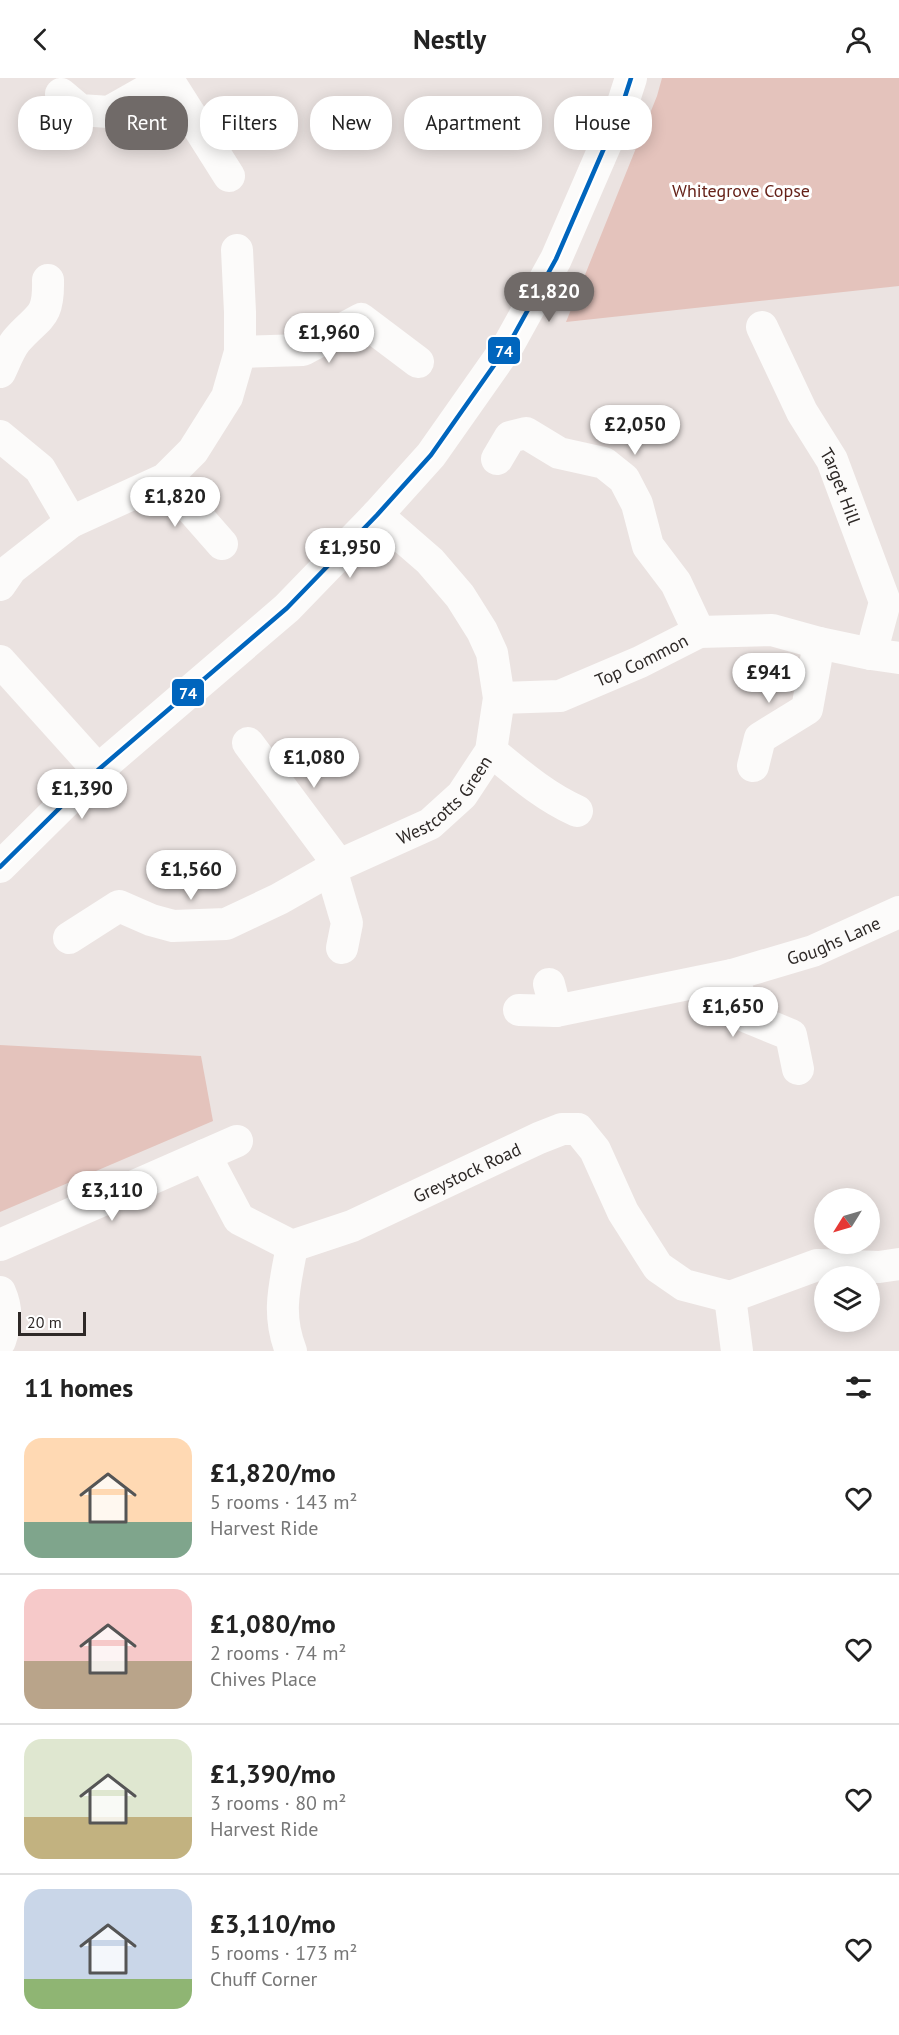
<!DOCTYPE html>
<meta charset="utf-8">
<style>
:root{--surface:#fff;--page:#f2f2f2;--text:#222;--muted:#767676;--line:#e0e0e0;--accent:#706a68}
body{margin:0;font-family:"PT Sans",sans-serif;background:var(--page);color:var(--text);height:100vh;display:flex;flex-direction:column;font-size:22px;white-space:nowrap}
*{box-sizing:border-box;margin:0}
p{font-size:20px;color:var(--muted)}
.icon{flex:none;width:33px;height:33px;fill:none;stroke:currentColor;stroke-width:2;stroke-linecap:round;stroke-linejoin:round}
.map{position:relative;height:1273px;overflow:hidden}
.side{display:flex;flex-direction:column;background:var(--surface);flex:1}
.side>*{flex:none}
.guide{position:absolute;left:18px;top:18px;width:864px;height:54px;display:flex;gap:12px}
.needle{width:39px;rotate:233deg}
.tools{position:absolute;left:814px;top:1110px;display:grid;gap:12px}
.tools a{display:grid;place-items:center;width:66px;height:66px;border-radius:50%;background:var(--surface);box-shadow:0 3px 15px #0003;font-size:30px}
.scale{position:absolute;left:18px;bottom:15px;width:68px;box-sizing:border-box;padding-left:6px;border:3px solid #2e2927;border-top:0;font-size:16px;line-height:21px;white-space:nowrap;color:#2e2927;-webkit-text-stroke:4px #fff;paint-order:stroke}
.price{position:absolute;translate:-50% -51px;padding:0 14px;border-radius:21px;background:#fff;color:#222;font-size:20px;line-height:39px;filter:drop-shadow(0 2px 3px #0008)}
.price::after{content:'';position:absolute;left:50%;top:36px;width:18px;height:14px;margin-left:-9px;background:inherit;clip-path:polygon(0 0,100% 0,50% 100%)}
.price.current{background:var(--accent);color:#fff}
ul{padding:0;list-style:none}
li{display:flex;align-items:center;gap:18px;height:150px;padding:0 24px}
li+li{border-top:2px solid var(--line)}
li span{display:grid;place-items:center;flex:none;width:168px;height:120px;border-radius:18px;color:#555}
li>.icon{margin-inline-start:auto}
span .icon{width:72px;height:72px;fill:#fffc;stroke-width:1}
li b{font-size:26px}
h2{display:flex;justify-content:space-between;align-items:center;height:72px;padding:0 24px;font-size:26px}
.chip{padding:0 21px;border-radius:24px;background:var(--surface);box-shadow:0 3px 15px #0003;font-size:21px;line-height:54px}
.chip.current{background:var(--accent);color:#fff}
header{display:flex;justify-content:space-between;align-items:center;height:78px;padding:0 24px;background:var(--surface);font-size:27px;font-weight:700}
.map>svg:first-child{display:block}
.green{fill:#e4c3bc}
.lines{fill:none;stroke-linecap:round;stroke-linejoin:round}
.minor{stroke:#fcfbfa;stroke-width:32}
.bus-1-casing{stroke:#fff;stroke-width:9}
.bus-1{stroke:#0065bd;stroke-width:4.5}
.labels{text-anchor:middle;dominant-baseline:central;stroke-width:6;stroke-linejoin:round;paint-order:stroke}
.park-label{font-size:18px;fill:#662219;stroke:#fff}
.street-label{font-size:18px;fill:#2e2927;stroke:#fff}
.line-badge{stroke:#fff;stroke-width:2}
.badge-label{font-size:16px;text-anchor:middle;font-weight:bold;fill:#fff}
</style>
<header><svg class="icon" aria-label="back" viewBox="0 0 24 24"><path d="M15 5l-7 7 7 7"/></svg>Nestly<svg class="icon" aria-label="person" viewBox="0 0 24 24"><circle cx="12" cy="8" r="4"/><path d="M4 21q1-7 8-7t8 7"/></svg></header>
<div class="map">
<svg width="899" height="1273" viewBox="0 0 899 1273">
<rect width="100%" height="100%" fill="#ebe3e1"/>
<!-- green -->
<g class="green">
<polygon points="662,0 899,0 899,208 566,244 657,18"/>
<polygon points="0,967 201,978 213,1043 0,1134"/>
</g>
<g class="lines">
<!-- minor -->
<g class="minor">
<polyline points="167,0 229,98"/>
<polyline points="61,16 80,32 109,34 167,1"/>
<path id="s1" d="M762,249l40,85 30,48 53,142 -14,52"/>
<polyline points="240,274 303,272 361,241 418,284"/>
<path d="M0,294c5,-10 9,-22 16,-31 22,-26 33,-21 32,-61"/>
<polyline points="0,358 40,391 71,444"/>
<polyline points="497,381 510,359 526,355 559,375 604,385 624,401 637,426 648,468 676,505 699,554"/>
<polyline points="165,401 222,466"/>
<polyline points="0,507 11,491 71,444 165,401 193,373 227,319 240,274 240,234 237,172"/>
<polyline points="0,583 98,692"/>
<path id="s2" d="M499,620l61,-2 80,-34 59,-30 73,-2 47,13 52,11 28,4"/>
<polyline points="248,665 339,787"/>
<path d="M491,673c28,23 53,45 86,60"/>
<polyline points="753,688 760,660 807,631 819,565"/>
<polyline points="0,789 98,692 287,530 377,437 431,377 509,266 556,181 621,31 631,0"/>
<polyline points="331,791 347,845 342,870"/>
<path id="s3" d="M69,860l50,-32 32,14 22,6 53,-2 53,-25 60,-34 91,-41 32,-29 29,-44 8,-53 -7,-45 -10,-22 -22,-35 -30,-35 -53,-46"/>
<polyline points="732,897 747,939 791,957 798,991"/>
<polyline points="549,906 556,933"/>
<path id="s4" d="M519,932l37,1 176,-36 81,-24 86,-39"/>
<path id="s5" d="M205,1077l34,64 53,27 60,-20 187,-88 23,-9h16l17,21 28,62 35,55 26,18 46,12"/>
<polyline points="0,1167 237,1063"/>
<path d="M0,1214c8,18 6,31 0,49"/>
<polyline points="730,1219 817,1187 879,1189 899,1186"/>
<polyline points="730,1219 737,1273"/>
<path d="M291,1273c-15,-38 -6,-66 1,-105"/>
</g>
<defs>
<polyline id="bus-1" points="0,789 98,692 287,530 377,437 431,377 509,266 556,181 621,31 631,0"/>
</defs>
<!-- bus-1 casing -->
<use href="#bus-1" class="bus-1-casing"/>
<!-- bus-1 -->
<use href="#bus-1" class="bus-1"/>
</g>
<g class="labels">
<!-- park labels -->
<g class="park-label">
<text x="741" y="112">Whitegrove Copse</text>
</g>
<!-- street labels -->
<g class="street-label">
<text stroke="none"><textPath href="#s1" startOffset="178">Target Hill</textPath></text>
<text stroke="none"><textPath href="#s2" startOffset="150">Top Common</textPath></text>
<text stroke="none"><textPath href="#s3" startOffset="424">Westcotts Green</textPath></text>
<text stroke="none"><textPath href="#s4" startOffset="324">Goughs Lane</textPath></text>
<text stroke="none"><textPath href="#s5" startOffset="322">Greystock Road</textPath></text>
</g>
</g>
<g class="line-badge">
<rect x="487" y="258" width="34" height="29" rx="6" fill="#0065bd"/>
<rect x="171" y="600" width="34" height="29" rx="6" fill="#0065bd"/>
</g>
<g class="badge-label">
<text x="504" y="279">74</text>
<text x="188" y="621">74</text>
</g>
</svg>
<div class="tools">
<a><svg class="needle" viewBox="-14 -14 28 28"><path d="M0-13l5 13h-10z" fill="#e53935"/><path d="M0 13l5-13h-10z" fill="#767676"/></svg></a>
<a><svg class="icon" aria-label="layers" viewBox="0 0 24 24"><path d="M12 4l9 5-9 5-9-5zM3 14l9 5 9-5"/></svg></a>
</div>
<div class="scale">20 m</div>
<b class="price current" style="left:549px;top:245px">£1,820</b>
<b class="price" style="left:329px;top:286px">£1,960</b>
<b class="price" style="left:635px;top:378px">£2,050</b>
<b class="price" style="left:175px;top:450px">£1,820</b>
<b class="price" style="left:350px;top:501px">£1,950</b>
<b class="price" style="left:769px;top:626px">£941</b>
<b class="price" style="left:314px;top:711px">£1,080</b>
<b class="price" style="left:82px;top:742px">£1,390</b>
<b class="price" style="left:191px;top:823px">£1,560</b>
<b class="price" style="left:733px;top:960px">£1,650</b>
<b class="price" style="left:112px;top:1144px">£3,110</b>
<div class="guide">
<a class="chip">Buy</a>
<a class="chip current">Rent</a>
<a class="chip">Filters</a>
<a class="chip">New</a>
<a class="chip">Apartment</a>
<a class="chip">House</a>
</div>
</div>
<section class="side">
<h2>11 homes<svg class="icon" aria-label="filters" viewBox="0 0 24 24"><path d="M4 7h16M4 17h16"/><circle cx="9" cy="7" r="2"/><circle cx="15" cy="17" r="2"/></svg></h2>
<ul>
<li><span style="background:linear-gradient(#ffd9b3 70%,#7fa58c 0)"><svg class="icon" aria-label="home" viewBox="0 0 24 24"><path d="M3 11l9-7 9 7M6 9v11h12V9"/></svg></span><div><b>£1,820/mo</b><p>5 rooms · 143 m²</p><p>Harvest Ride</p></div><svg class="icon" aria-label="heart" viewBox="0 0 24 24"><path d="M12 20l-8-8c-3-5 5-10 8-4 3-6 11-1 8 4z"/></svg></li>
<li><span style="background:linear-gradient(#f6c9c9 60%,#b9a48a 0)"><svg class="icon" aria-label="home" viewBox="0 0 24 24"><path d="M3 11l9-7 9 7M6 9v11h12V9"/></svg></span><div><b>£1,080/mo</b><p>2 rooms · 74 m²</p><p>Chives Place</p></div><svg class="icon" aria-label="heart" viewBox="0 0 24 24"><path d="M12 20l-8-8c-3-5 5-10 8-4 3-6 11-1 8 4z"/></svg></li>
<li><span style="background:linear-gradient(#dfe7d0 65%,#c2b280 0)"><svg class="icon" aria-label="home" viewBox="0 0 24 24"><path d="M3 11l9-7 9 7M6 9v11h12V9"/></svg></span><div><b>£1,390/mo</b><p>3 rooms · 80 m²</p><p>Harvest Ride</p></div><svg class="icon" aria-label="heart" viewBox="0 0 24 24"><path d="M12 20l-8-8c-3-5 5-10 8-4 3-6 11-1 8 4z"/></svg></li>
<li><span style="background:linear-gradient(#c9d6e8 75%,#8fb573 0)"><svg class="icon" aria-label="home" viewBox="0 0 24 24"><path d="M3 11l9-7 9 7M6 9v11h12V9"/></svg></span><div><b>£3,110/mo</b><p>5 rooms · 173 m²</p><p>Chuff Corner</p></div><svg class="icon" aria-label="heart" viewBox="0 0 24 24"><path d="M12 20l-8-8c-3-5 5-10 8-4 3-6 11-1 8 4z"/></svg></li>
</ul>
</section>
